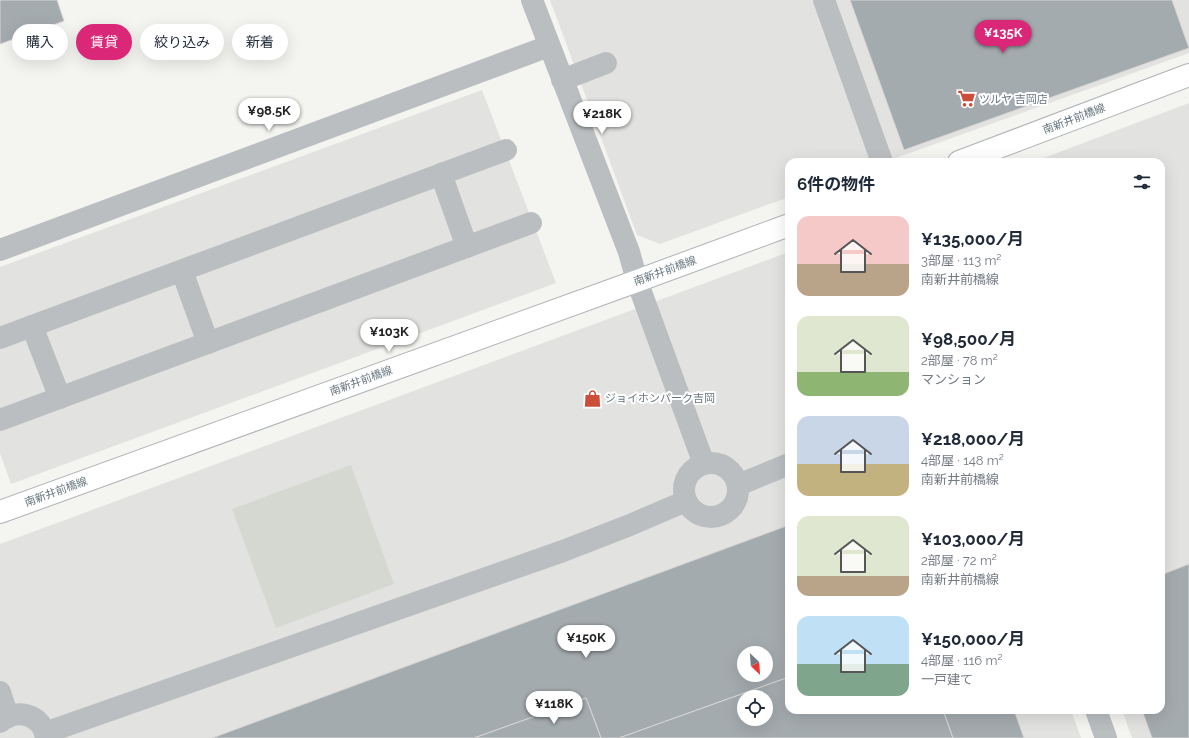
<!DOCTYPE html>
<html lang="ja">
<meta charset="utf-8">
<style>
:root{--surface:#fff;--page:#f6f6f7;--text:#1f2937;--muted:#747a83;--accent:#db2777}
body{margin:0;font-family:Raleway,"Noto Sans JP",sans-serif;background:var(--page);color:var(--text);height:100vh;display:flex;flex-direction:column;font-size:15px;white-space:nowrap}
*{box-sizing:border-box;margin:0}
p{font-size:13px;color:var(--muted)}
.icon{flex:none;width:22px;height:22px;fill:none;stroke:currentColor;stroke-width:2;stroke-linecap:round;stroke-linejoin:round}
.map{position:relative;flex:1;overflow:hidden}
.panel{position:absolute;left:785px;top:158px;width:380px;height:556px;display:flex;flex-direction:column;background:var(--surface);border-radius:12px;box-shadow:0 4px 16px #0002}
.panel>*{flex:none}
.banner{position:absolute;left:12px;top:24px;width:380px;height:36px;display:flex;gap:8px}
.needle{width:26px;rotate:155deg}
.fabs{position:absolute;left:737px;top:646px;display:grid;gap:8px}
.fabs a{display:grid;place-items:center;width:36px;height:36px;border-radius:50%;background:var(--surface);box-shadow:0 4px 16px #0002;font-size:20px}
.price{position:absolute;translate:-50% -34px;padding:0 9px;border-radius:14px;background:#fff;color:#222;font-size:13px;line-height:26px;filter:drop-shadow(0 1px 2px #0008)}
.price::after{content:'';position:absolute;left:50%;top:24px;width:12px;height:9px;margin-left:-6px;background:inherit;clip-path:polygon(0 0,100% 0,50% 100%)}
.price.on{background:var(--accent);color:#fff}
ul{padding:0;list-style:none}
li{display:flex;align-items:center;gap:12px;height:100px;padding:0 12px}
li span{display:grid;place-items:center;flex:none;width:112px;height:80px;border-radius:12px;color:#555}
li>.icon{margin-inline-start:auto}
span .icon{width:48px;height:48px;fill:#fffc;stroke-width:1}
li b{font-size:17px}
h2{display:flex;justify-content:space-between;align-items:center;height:48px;padding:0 12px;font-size:17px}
.chip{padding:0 14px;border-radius:18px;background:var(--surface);box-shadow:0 4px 16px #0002;font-size:14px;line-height:36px}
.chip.on{background:var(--accent);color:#fff}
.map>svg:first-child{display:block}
.built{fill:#e2e3e1;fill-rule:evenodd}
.green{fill:#d4d8d1}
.building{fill:#a4abaf;stroke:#d6d5d4;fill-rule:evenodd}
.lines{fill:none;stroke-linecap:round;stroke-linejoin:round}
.major-casing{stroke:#aeb3b5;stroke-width:24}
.minor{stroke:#babec0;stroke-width:22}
.major{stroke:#fff;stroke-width:22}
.labels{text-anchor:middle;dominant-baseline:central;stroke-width:4;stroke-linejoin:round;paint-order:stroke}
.poi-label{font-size:11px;fill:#67767e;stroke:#fff;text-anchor:start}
.street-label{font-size:11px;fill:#67767e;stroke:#fff}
</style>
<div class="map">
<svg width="1189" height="738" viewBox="0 0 1189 738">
<rect width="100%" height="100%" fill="#f4f4f1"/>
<!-- built -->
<g class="built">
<polygon points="550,0 1189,0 1189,53 885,162 789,162 789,197 660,244 637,235"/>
<polygon points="482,90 556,283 11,484 0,453 0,267"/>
<polygon points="1189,103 1189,738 1132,738 1122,710 1161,710 1161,162 1033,162"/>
<path d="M789,252v458h282l10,28h-1081v-194zM744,653h22v22h-22zM744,697h22v22h-22z"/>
</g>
<!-- green -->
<polygon class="green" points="351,465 394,584 276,628 232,509"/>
<!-- building -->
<g class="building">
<polygon points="0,0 57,0 64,21 0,44"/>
<polygon points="850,0 1172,0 1189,48 904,150"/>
<path d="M789,525v152l-170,61h-18l-15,-40 -112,40h-262zM744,653h22v22h-22z"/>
<polygon points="1189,564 1189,738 1152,738 1142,710 1161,710 1161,575"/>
<path d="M789,677v33h154l10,28h-334zM744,697h22v22h-22z"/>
<polygon points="586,698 601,738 474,738"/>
<polygon points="943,710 1014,710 1024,738 953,738"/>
</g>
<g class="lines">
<defs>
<g id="major">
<polyline points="959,162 1189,75"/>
<polyline points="0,512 637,281 789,225"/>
</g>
</defs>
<!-- major casing -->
<use href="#major" class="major-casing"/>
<!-- minor -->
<g class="minor">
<polyline points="532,0 629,252 637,281 704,464"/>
<polyline points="824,0 882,162"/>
<polyline points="562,80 606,63"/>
<polyline points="441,174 467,247"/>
<polyline points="0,250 549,46"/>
<polyline points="182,271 208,343"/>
<polyline points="32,326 60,398"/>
<polyline points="0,338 506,150"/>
<polyline points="0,420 531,223"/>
<circle cx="711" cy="490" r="27"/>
<polyline points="738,485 789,464"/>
<polyline points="0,692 8,717"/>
<polyline points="1096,710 1106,738"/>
<path d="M0,722c17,-15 43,-7 46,16"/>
<polyline points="45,733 563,551 630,525 686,501"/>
</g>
<!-- major -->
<use href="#major" class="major"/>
</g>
<!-- icons -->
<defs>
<symbol id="supermarket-bare" viewBox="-9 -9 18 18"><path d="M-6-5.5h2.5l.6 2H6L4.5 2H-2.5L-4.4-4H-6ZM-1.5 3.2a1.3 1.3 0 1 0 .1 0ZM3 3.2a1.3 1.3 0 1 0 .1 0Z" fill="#cc4d39" stroke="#fff" stroke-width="2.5" paint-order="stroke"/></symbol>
<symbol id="shop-bare" viewBox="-9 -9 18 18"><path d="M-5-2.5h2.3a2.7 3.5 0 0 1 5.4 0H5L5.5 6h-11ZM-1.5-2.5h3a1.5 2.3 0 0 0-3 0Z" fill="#cc4d39" stroke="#fff" stroke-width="2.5" paint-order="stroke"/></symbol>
</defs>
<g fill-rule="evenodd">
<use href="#supermarket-bare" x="954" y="86" width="25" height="25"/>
<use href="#shop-bare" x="580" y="386" width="25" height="25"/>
</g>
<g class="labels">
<!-- poi labels -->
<g class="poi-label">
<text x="979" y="99">ツルヤ 吉岡店</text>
<text x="605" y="398">ジョイホンパーク吉岡</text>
</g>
<!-- street labels -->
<g class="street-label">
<text transform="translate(1074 119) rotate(-21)">南新井前橋線</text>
<text transform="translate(665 271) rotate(-20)">南新井前橋線</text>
<text transform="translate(361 381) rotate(-20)">南新井前橋線</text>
<text transform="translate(56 492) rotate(-20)">南新井前橋線</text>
</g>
</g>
</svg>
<div class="fabs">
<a><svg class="needle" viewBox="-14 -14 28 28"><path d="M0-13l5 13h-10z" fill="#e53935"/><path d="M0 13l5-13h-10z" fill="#747a83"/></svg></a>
<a><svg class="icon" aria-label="locate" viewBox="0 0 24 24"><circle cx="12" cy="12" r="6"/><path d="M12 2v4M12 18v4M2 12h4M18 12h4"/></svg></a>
</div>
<b class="price on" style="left:1003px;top:54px">¥135K</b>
<b class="price" style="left:269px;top:132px">¥98.5K</b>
<b class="price" style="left:602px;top:135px">¥218K</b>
<b class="price" style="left:389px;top:353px">¥103K</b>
<b class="price" style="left:586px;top:659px">¥150K</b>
<b class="price" style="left:554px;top:725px">¥118K</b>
<div class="banner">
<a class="chip">購入</a>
<a class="chip on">賃貸</a>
<a class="chip">絞り込み</a>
<a class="chip">新着</a>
</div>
<section class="panel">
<h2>6件の物件<svg class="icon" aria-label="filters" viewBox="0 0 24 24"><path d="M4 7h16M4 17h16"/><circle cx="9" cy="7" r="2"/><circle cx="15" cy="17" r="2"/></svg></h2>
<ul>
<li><span style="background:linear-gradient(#f6c9c9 60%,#b9a48a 0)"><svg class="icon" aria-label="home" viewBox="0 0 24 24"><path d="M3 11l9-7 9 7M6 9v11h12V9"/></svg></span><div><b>¥135,000/月</b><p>3部屋 · 113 m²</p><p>南新井前橋線</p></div></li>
<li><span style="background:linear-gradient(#dfe7d0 70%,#8fb573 0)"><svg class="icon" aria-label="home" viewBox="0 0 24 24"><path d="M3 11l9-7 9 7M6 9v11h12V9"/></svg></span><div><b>¥98,500/月</b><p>2部屋 · 78 m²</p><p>マンション</p></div></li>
<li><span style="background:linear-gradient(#c9d6e8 60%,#c2b280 0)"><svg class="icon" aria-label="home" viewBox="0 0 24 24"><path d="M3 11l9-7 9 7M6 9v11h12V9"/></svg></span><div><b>¥218,000/月</b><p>4部屋 · 148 m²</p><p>南新井前橋線</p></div></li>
<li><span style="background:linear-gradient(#dfe7d0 75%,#b9a48a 0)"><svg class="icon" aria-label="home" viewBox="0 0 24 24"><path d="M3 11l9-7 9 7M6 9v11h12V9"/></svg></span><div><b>¥103,000/月</b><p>2部屋 · 72 m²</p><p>南新井前橋線</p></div></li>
<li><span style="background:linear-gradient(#bfe0f5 60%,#7fa58c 0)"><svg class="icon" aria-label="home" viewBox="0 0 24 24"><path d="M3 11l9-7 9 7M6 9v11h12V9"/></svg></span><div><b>¥150,000/月</b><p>4部屋 · 116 m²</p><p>一戸建て</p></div></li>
</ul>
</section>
</div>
